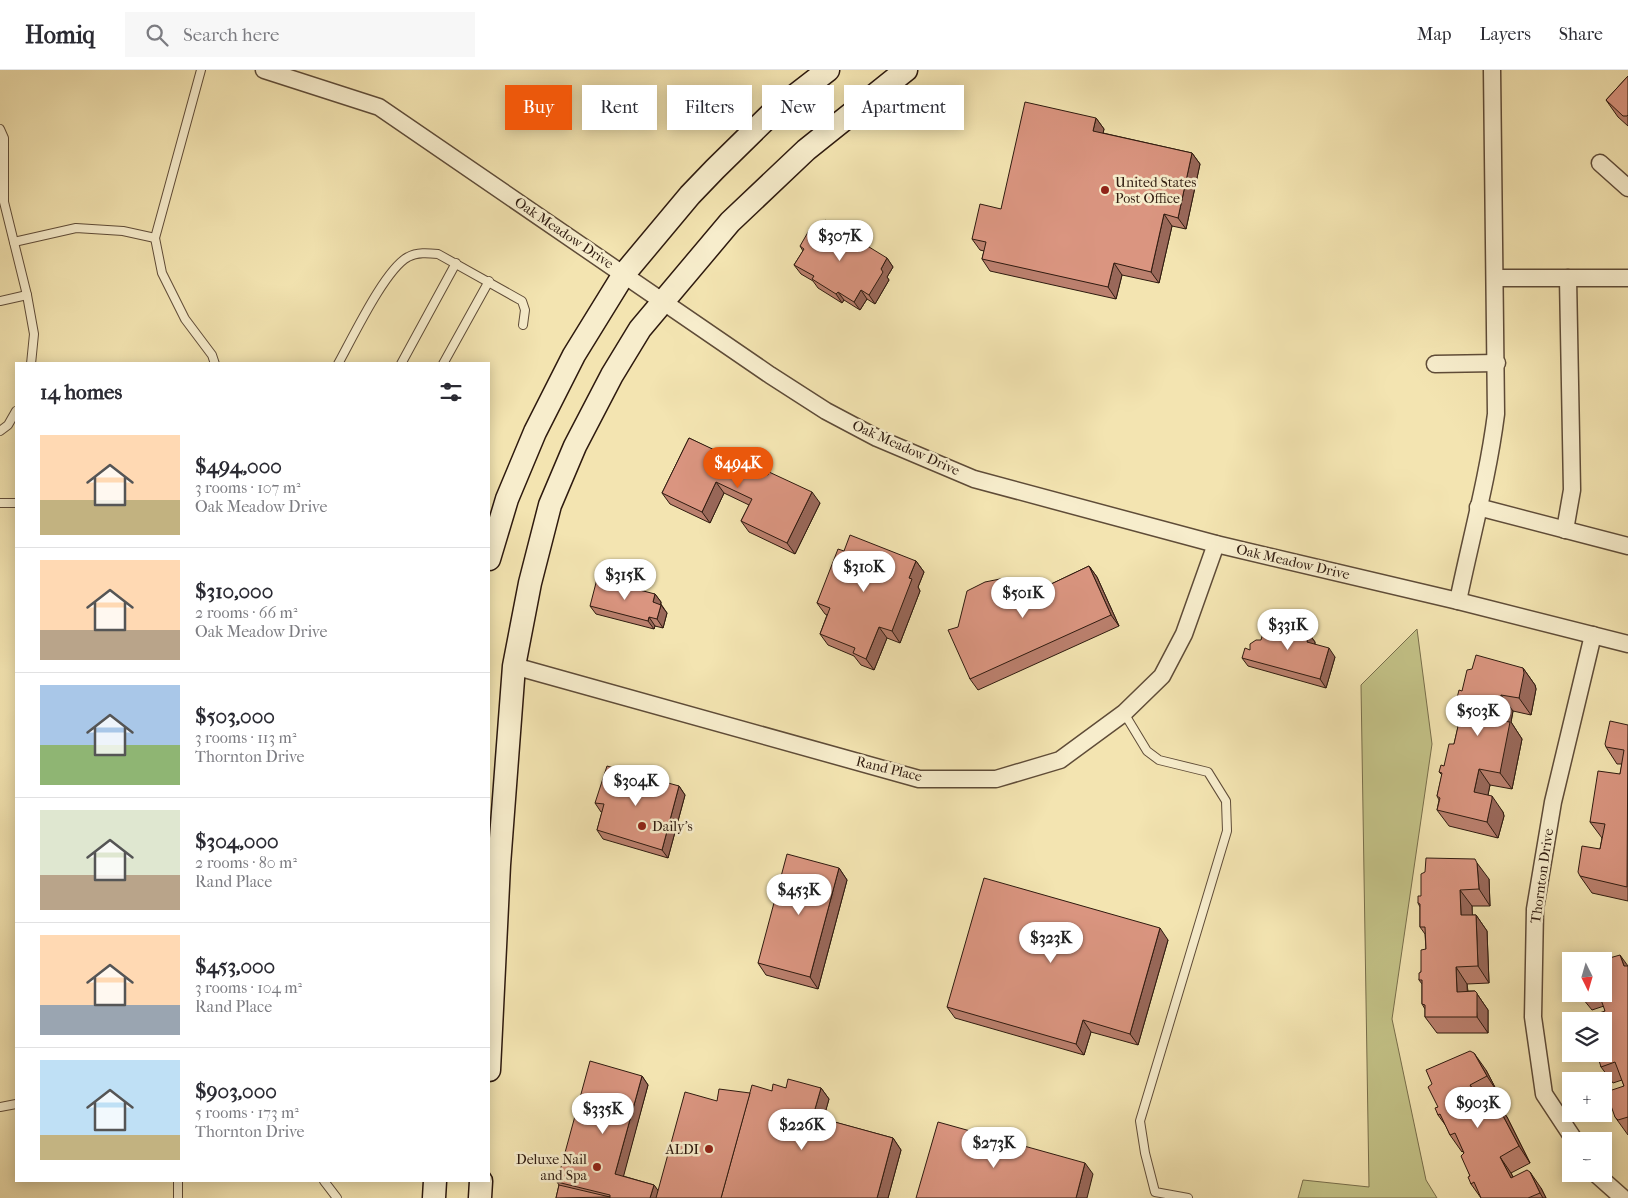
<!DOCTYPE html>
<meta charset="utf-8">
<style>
:root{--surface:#fff;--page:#f7f7f7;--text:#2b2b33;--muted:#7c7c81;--line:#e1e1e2;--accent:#ea580c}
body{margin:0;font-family:"IM FELL French Canon",serif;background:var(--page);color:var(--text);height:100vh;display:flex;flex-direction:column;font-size:19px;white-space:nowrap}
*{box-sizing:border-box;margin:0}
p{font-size:16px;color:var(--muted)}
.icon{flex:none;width:28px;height:28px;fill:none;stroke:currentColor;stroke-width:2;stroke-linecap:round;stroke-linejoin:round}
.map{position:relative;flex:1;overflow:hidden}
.drawer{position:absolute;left:15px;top:292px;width:475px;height:820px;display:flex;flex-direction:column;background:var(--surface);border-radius:0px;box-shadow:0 2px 12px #0003}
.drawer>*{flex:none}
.banner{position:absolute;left:505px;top:15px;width:475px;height:45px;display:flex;gap:10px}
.needle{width:32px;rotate:175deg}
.fabs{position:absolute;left:1562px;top:882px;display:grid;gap:10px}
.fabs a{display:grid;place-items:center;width:50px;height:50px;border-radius:0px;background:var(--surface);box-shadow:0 2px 12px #0003;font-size:25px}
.price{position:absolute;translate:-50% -42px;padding:0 11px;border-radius:18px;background:#fff;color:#222;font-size:16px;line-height:32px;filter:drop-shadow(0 1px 2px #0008)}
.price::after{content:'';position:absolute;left:50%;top:30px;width:15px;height:11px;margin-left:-8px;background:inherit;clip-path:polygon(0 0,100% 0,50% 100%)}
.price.selected{background:var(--accent);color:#fff}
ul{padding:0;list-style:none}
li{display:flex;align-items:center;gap:15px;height:125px;padding:0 25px}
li+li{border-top:1px solid var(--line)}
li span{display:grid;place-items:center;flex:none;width:140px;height:100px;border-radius:0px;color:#555}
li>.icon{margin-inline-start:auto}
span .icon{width:60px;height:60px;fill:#fffc;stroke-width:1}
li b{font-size:21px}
h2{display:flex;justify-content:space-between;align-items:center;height:60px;padding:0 25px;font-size:21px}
.tag{padding:0 18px;border-radius:0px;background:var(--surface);box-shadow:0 2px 12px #0003;font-size:18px;line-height:45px}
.tag.selected{background:var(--accent);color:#fff}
header{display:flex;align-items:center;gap:30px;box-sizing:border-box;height:70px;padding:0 25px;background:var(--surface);border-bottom:1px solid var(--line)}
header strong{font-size:24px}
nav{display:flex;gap:28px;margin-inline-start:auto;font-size:18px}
.search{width:350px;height:45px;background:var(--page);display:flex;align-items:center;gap:12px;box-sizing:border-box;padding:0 18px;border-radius:0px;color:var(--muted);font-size:19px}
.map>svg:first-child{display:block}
.green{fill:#c3c287;stroke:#786e4b}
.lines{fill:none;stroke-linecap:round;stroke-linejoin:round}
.lane-casing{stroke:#5f4c38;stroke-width:10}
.street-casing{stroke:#5f4c38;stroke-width:19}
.secondary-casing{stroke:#2e1a0f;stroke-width:25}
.lane{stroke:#f7edcc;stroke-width:8}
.street{stroke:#f7edcc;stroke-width:16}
.secondary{stroke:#f7edcc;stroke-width:22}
.wall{fill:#bb806e;stroke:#2e1a0f}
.shaded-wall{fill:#99685a;stroke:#2e1a0f}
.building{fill:#da9580;stroke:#2e1a0f}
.poi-dot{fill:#8f2418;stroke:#f7edcc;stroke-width:2}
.labels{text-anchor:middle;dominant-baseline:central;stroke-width:5;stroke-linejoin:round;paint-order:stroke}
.poi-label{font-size:14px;fill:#2e1a0f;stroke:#f7edcc;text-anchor:start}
.street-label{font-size:14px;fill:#2e1a0f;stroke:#f7edcc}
</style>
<header>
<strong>Homiq</strong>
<div class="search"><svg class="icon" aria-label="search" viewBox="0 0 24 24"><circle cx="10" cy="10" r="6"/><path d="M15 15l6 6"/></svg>Search here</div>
<nav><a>Map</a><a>Layers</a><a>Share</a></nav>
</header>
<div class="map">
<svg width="1628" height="1128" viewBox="0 0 1628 1128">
<rect width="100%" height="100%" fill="#f3e4b1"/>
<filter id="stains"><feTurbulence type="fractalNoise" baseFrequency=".004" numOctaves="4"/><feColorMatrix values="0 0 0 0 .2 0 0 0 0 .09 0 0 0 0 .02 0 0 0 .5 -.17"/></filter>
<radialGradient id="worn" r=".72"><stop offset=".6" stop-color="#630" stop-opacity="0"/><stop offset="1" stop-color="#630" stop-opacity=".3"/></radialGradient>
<!-- green -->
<polygon class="green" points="1417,559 1432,674 1392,949 1426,1110 1437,1128 1298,1128 1303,1110 1369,1117 1361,615"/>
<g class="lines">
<defs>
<g id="lane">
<polyline points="201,0 155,168 162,203 185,249 212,285 215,294"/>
<polyline points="0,59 4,68 4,132 27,225 34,264 31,294"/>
<polyline points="14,172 76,158 123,161 155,168"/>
<polyline points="0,231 27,225"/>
<path d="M338,294c14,-25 47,-95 70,-107 9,-5 20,-4 30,-3l84,47 3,9 -2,15"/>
<polyline points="401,294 456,193"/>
<polyline points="443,294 489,211"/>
<polyline points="0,361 8,355 16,341"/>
<polyline points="0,433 16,433"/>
<polyline points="1124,643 1147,681 1159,690 1208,702 1226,731 1227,761 1140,1051 1145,1083 1155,1122 1188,1128"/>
<polyline points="0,1037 16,1034"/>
<polyline points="324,1111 337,1128"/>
<polyline points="178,1128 178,1111"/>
</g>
<g id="street">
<polyline points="264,0 379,37 770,305 826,341 877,368 974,409 1216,474 1458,531 1628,574"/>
<polyline points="1600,93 1628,118"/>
<polyline points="1495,208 1628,208"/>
<polyline points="1435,294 1497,293"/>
<polyline points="1478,437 1628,476"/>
<polyline points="1565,460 1572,420 1568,208"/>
<path d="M1458,531c13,-63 30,-124 38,-187l-4,-344"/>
<polyline points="514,596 919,709 996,709 1060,690 1124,643 1162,606 1184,564 1216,474"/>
<polyline points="1575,1071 1544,1024 1533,947 1535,839 1553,732 1593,565"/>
<polyline points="1596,1104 1623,1128"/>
</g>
<g id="secondary">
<polyline points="489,489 507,429 535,362 574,285 624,204 690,125 715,99 770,45 828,0"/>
<polyline points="489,1000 499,795 514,596 530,513 550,435 575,376 612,305 640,259 730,152 806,80 906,0"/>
<polyline points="434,1128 435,1111"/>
<polyline points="480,1128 481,1111"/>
</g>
</defs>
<!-- lane casing -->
<use href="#lane" class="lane-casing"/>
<!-- street casing -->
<use href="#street" class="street-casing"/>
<!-- secondary casing -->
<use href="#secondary" class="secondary-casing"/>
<!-- lane -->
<use href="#lane" class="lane"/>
<!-- street -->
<use href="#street" class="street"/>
<!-- secondary -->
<use href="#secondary" class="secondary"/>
</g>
<!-- wall -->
<g class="wall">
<polygon points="1628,6 1628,56 1618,47 1606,30"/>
<polygon points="1096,48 1104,59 1103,63 1192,83 1200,94 1186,159 1172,156 1159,213 1122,205 1116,229 990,201 982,189 984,181 980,180 972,169 1001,139"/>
<polygon points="800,176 887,188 893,197 887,207 889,210 875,234 867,229 860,240 844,230 842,233 818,218 813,211 801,204 794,195 803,181"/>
<polygon points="689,368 820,433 795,484 749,462 741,451 749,435 724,423 710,453 670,434 662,423"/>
<polygon points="844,481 916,491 924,502 918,517 920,521 900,573 887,568 874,600 861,595 854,586 828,575 820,564 827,545 825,544 817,533"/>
<polygon points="1089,496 1097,507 1119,556 978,620 970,609 958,557 1028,525"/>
<polygon points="655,524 661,532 661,534 667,543 663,558 655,556 654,559 596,544 590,536"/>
<polygon points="1309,564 1315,572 1315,574 1335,587 1326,618 1248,596 1242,588 1250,580"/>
<polygon points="1523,598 1535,615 1536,619 1531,645 1513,641 1511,652 1522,669 1512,719 1490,715 1488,725 1503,742 1504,746 1498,768 1449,756 1437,740 1439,730 1437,726 1442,705 1439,702 1444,696 1454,674 1458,657 1454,651 1459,630 1457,628 1462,621"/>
<polygon points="1628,655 1628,831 1592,823 1580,806 1600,779 1602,768 1590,752 1620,704 1622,694 1617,694 1606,677"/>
<polygon points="679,716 685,725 668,788 603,769 597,760 602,742 601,742 595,733"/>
<polygon points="839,798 847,810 818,919 766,905 758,893"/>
<polygon points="1489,809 1490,836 1472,836 1472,845 1476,845 1487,861 1489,913 1467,914 1468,921 1475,921 1488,940 1488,963 1437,963 1425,947 1425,939 1422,934 1422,914 1419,910 1421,902 1426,879 1425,864 1420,857 1420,837 1418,833 1421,826"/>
<polygon points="1168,870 1138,975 1091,962 1084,985 955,948 947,937"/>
<polygon points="1628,896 1628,1065 1615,1047 1624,1016 1622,1010 1613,1013 1601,997 1605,941 1604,936 1592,940 1579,924 1604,924"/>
<polygon points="1486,1000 1498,1023 1482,1031 1484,1036 1495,1031 1507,1047 1530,1093 1511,1103 1513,1107 1541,1118 1546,1128 1481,1128 1471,1114 1470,1106 1463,1081 1462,1082 1450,1065 1446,1056 1438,1045 1438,1037"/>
<polygon points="642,1006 648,1015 623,1106 654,1115 658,1121 750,1023 772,1021 786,1018 821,1018 829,1029 823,1049 893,1068 901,1080 888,1128 556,1128 559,1115 557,1112"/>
</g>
<!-- shaded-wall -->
<g class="shaded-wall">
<polygon points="1096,48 1104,59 1101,72 1093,61"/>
<polygon points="1192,83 1200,94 1186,159 1178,148"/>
<polygon points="1164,144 1172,156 1159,213 1151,202"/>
<polygon points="887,188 893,197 887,207 889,210 875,234 869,225 881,199"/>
<polygon points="1114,193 1122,205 1116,229 1108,217"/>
<polygon points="861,220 867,229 860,240 854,232"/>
<polygon points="838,222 844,230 842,233 836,224"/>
<polygon points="716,412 724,423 710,453 702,442"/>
<polygon points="812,422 820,433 795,484 787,473"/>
<polygon points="916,491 924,502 918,517 920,521 900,573 892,561 909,508"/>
<polygon points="1089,496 1097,507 1119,556 1111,545"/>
<polygon points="655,524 661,532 659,541 653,532"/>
<polygon points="661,535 667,543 663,558 657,549"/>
<polygon points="649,547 655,556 654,559 648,551"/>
<polygon points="879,557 887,568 874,600 866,589"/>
<polygon points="1309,564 1315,572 1313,581 1307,572"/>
<polygon points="1329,578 1335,587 1326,618 1320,609"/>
<polygon points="1523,598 1535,615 1536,619 1531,645 1519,628"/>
<polygon points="1501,625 1513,641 1511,652 1522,669 1512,719 1500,703 1496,650"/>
<polygon points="1479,699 1490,715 1485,739 1474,722"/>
<polygon points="679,716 685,725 668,788 662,780"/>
<polygon points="1492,726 1503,742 1504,746 1498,768 1487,752"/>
<polygon points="1477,793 1489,809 1490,836 1479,819"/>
<polygon points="839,798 847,810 818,919 810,907"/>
<polygon points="1460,820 1472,836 1473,862 1461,845"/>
<polygon points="1476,845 1487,861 1489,913 1478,896"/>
<polygon points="1160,858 1168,870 1138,975 1130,964"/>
<polygon points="1620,885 1628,896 1628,903 1624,896"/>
<polygon points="1456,897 1467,914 1468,938 1457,922"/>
<polygon points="1475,921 1488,940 1488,963 1477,947"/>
<polygon points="1083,950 1091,962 1084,985 1076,974"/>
<polygon points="1474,983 1486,1000 1498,1023 1487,1006"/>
<polygon points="642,1006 648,1015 622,1112 615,1104"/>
<polygon points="1470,1015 1482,1031 1494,1054 1482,1037"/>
<polygon points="821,1018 829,1029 821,1058 813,1046"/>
<polygon points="1495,1031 1507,1047 1530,1093 1519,1076"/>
<polygon points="893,1068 901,1080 888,1128 877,1128"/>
<polygon points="1500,1087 1511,1103 1522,1125 1511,1108"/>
<polygon points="1085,1093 1093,1104 1087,1128 1076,1128"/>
<polygon points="1530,1102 1541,1118 1546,1128 1543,1128 1540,1123"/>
<polygon points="654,1115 660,1123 658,1128 650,1128"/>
</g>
<!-- building -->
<g class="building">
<polygon points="1628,6 1628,45 1627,46 1623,46 1606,30"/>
<polygon points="1025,32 1096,48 1093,61 1192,83 1178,148 1164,144 1151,202 1114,193 1108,217 982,189 986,172 972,169 980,134 1001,139"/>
<polygon points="825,150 887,188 881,199 883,202 869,225 861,220 854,232 838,222 836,224 812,209 814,206 794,195 804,179 800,176 811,157 818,162"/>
<polygon points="689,368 768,405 769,402 812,422 787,473 741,451 752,429 716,412 702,442 662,423"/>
<polygon points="850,465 916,491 909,508 912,509 892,561 879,557 866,589 853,583 855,578 820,564 830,538 817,533 838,479 844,481"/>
<polygon points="1089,496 1111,545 970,609 948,560 958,557 967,521 985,512 1005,508 1019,515 1028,525"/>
<polygon points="597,509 655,524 653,532 661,535 657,549 649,547 648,551 590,536"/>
<polygon points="1266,552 1309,564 1307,572 1329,578 1320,609 1242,588 1245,578 1250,580 1250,574 1256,570 1261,570"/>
<polygon points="1476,585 1523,598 1524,603 1519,628 1501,625 1496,650 1510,652 1500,703 1479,699 1474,722 1492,726 1492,729 1487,752 1437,740 1440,728 1437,726 1442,703 1439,702 1441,695 1444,696 1449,674 1454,674 1459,652 1454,651 1460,628 1457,628 1459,620 1462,621 1467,600 1472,599"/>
<polygon points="1610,651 1628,655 1627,817 1580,806 1578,802 1582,776 1600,779 1605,754 1590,752 1598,701 1620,704 1624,680 1606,677 1605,674"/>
<polygon points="607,696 679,716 662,780 597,760 604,734 595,733"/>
<polygon points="787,784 839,798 810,907 758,893"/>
<polygon points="1426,788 1475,789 1477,793 1479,819 1460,820 1461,845 1476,845 1478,896 1456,897 1457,922 1475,921 1477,923 1477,947 1425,947 1425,935 1422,934 1422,910 1419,910 1419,903 1421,902 1421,880 1426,879 1425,857 1420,857 1420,834 1418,833 1418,826 1421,826 1421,804 1425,802"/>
<polygon points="984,808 1160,858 1130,964 1083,950 1076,974 947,937"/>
<polygon points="1620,885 1624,896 1628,896 1628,1047 1618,1050 1615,1047 1606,1022 1624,1016 1615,992 1601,997 1597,984 1604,984 1604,951 1586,951 1585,948 1605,941 1599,924 1604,924 1604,891 1599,891"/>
<polygon points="1470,981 1474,983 1487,1006 1470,1015 1482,1037 1495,1031 1519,1076 1500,1087 1511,1108 1527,1100 1530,1102 1540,1123 1528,1128 1481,1128 1474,1112 1471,1114 1468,1107 1470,1106 1461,1086 1464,1083 1455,1063 1450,1065 1440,1044 1438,1045 1435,1038 1438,1037 1428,1017 1432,1014 1426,1000"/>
<polygon points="590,991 642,1006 615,1104 654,1115 650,1128 610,1128 610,1125 557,1112"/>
<polygon points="788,1009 821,1018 813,1046 893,1068 877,1128 721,1128 752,1015 772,1021 773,1014 786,1018"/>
<polygon points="719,1019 750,1023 721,1128 656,1128 685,1022 717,1031"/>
<polygon points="938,1052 1085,1093 1076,1128 916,1128"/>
<polygon points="559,1115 610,1127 556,1128"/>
</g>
<!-- markers -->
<g class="poi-dot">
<circle cx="1105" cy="120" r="5"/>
<circle cx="642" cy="756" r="5"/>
<circle cx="709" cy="1079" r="5"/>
<circle cx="597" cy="1097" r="5"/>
</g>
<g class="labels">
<!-- poi labels -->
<g class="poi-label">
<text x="1115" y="112">United States<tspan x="1115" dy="16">Post Office</tspan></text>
<text x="652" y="756">Daily's</text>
<text x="699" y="1079" text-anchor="end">ALDI</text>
<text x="587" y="1089" text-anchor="end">Deluxe Nail<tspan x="587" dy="16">and Spa</tspan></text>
</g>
<!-- street labels -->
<g class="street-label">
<text transform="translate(564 163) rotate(34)">Oak Meadow Drive</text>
<text transform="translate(906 378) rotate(24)">Oak Meadow Drive</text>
<text transform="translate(1293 492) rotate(13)">Oak Meadow Drive</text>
<text transform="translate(889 699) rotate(14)">Rand Place</text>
<text transform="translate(1542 806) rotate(-82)">Thornton Drive</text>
</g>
</g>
<rect width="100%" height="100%" filter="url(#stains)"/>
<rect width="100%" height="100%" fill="url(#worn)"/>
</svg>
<div class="fabs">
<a><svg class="needle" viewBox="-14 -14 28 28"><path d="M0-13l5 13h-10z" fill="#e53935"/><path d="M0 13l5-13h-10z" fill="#7c7c81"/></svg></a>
<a><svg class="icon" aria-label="layers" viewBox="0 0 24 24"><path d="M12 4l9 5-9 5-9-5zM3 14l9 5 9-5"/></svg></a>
<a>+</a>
<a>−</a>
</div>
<b class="price" style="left:840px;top:192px">$307K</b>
<b class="price selected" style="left:738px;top:419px">$494K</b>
<b class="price" style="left:864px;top:523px">$310K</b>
<b class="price" style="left:625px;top:531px">$315K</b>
<b class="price" style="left:1023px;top:549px">$501K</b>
<b class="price" style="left:1288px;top:581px">$331K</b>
<b class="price" style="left:1478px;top:667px">$503K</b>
<b class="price" style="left:636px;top:737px">$304K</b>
<b class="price" style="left:799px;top:846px">$453K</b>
<b class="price" style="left:1051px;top:894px">$323K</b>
<b class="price" style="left:1478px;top:1059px">$903K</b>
<b class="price" style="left:603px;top:1065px">$335K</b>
<b class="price" style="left:802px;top:1081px">$226K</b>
<b class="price" style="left:994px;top:1099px">$273K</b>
<div class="banner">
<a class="tag selected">Buy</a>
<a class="tag">Rent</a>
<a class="tag">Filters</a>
<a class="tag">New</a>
<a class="tag">Apartment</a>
</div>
<section class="drawer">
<h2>14 homes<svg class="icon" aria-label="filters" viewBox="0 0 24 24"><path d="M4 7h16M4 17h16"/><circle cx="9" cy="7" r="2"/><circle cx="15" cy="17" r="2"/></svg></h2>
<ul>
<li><span style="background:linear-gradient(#ffd9b3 65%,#c2b280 0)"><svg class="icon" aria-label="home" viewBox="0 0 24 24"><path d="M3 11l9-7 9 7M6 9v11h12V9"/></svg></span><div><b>$494,000</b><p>3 rooms · 107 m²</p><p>Oak Meadow Drive</p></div></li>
<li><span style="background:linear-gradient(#ffd9b3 70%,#b9a48a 0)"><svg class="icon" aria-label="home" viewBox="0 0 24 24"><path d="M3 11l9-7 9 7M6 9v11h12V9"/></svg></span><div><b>$310,000</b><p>2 rooms · 66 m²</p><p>Oak Meadow Drive</p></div></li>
<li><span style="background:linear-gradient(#a9c7e8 60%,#8fb573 0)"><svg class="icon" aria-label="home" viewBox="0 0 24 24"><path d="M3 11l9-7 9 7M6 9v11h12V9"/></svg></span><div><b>$503,000</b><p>3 rooms · 113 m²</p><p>Thornton Drive</p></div></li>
<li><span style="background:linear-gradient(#dfe7d0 65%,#b9a48a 0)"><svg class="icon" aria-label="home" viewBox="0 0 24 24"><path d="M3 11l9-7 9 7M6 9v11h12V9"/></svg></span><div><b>$304,000</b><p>2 rooms · 80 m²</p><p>Rand Place</p></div></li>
<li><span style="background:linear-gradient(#ffd9b3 70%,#9aa5b1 0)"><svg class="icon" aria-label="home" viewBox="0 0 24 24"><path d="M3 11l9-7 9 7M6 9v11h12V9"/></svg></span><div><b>$453,000</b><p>3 rooms · 104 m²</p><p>Rand Place</p></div></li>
<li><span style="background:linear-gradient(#bfe0f5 75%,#c2b280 0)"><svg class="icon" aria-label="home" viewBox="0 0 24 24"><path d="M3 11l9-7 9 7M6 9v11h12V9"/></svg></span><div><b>$903,000</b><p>5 rooms · 173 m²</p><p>Thornton Drive</p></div></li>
</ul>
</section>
</div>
